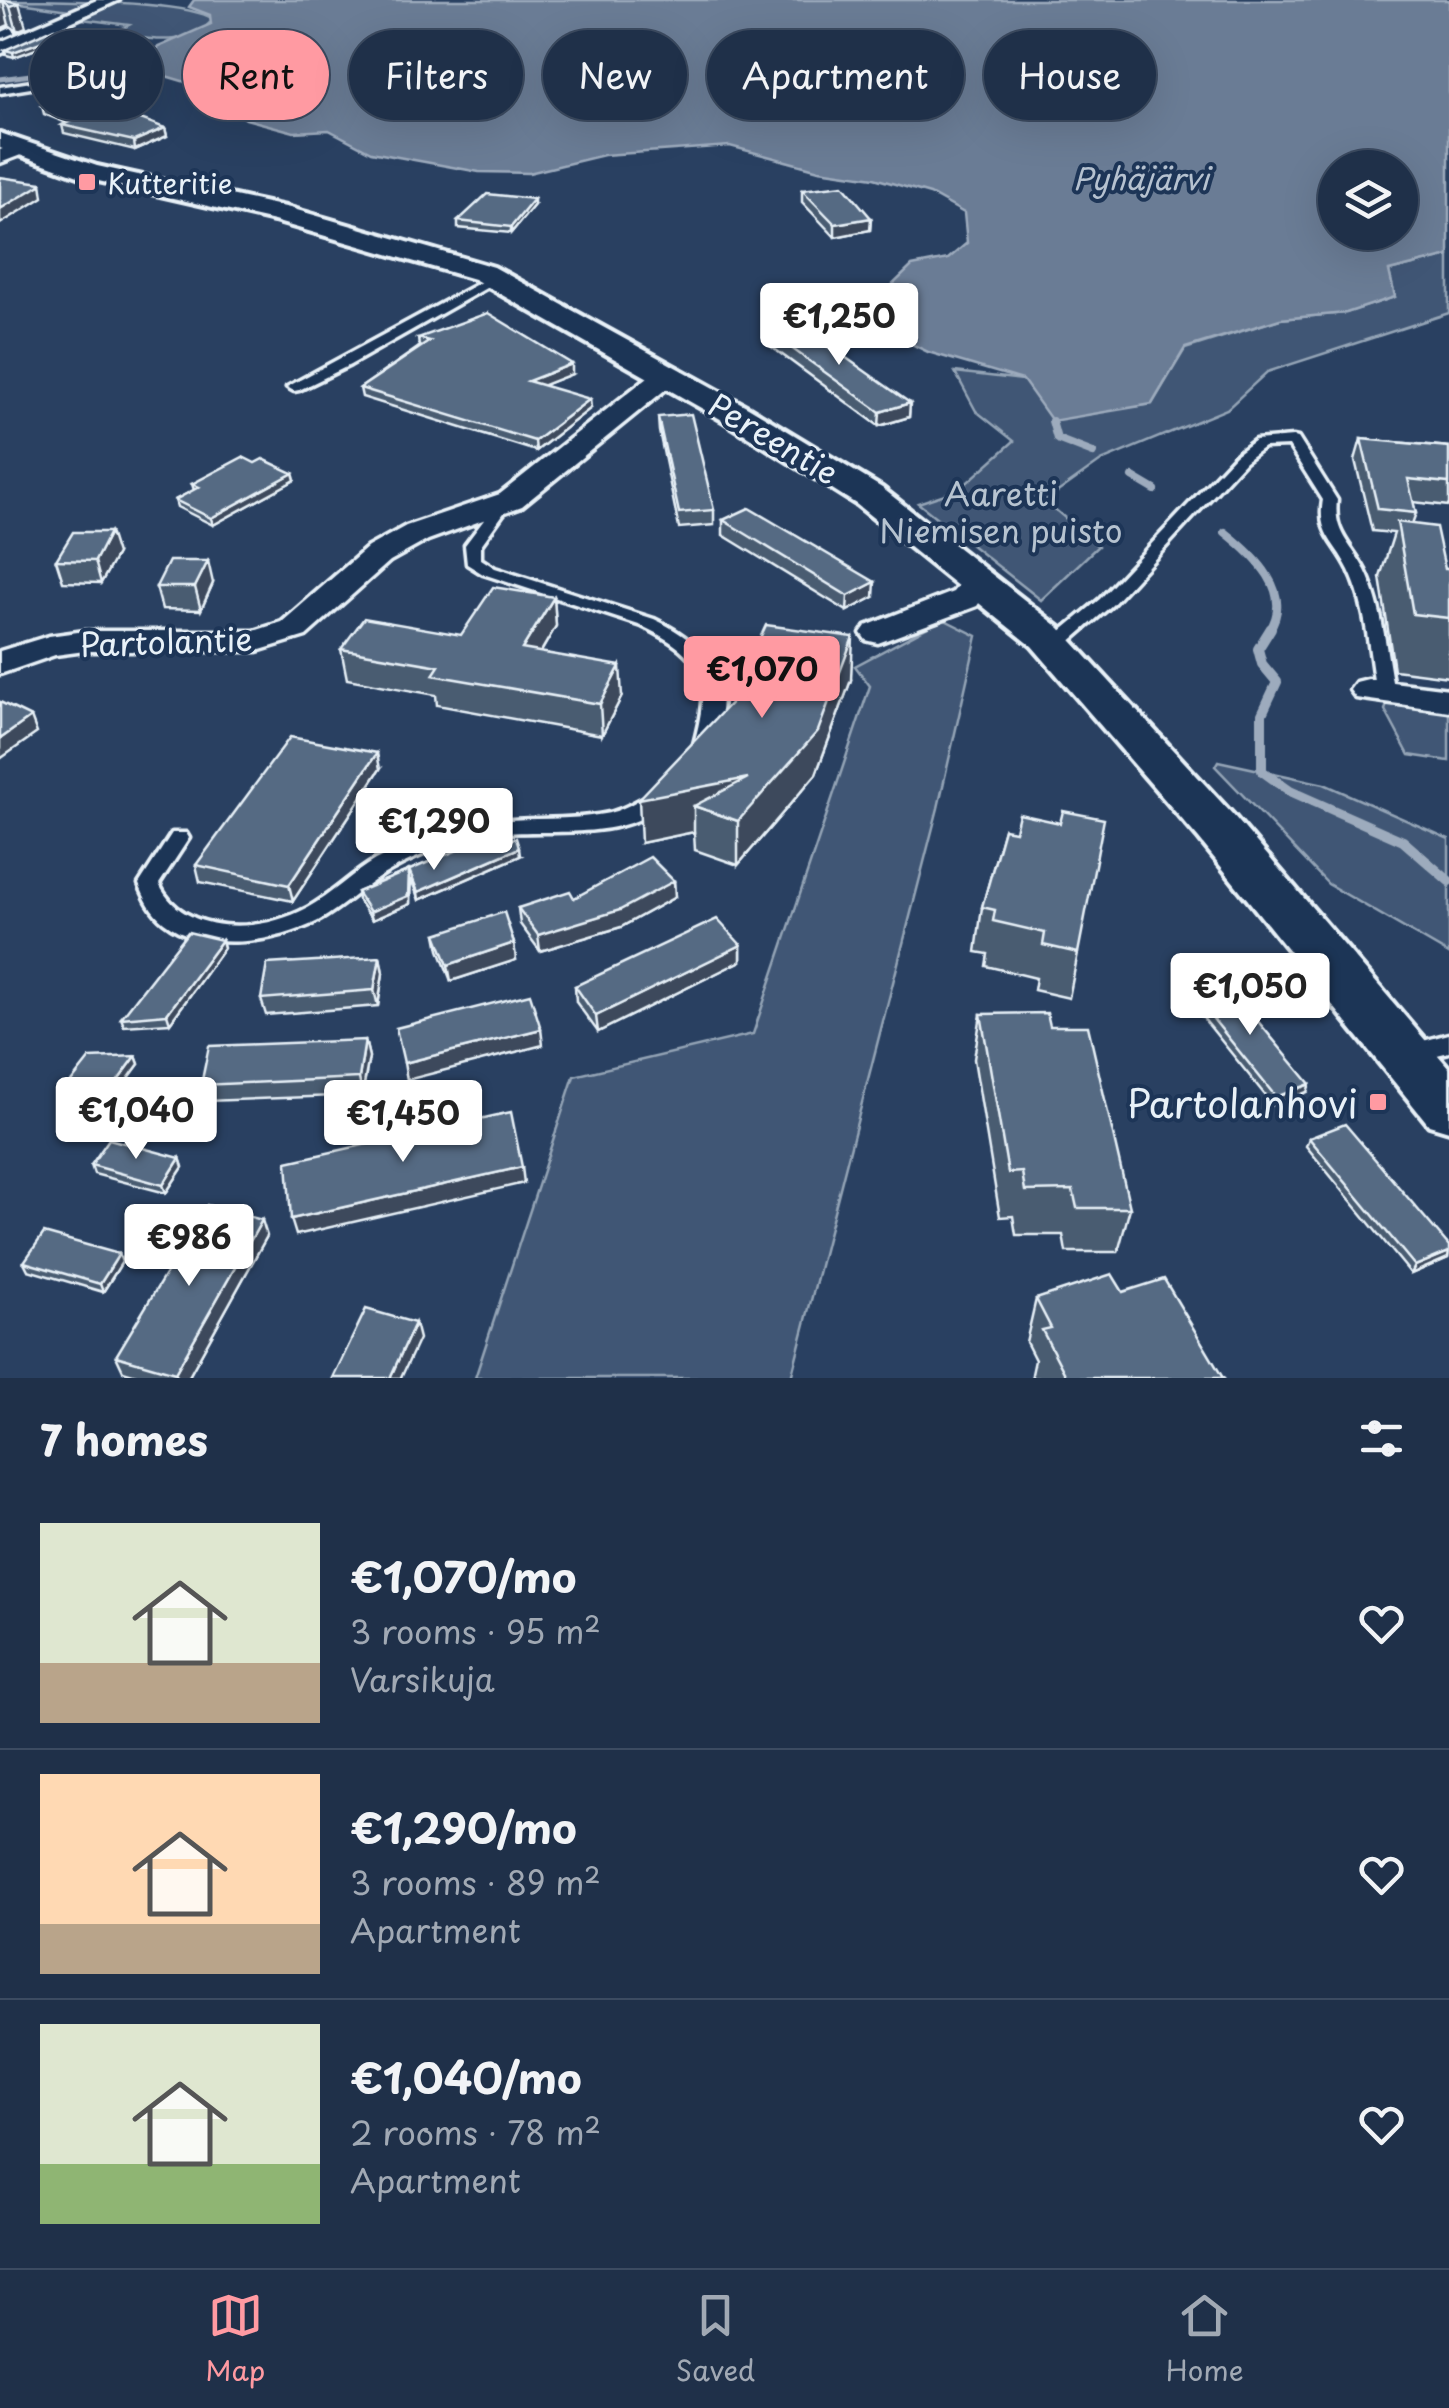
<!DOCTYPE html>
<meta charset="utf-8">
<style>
:root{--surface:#1f3049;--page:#273850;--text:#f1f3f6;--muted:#a1a9b4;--line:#3c4b61;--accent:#ff9aa2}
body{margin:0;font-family:"Playpen Sans",sans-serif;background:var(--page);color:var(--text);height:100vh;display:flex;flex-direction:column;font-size:38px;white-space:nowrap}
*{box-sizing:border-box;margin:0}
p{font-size:32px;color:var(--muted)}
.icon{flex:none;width:55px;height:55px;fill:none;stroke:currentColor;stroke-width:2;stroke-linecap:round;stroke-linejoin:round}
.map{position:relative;height:1378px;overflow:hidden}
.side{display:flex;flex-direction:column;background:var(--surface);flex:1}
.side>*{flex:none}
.hud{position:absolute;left:30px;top:30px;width:1390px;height:90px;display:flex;gap:20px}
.fabs{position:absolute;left:1318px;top:150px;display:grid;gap:20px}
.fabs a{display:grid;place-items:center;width:100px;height:100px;border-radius:50%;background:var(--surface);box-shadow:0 10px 40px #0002,0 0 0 2px var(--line);font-size:50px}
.price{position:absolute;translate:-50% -85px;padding:0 22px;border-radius:10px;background:#fff;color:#222;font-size:32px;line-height:65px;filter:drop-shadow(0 2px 5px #0008)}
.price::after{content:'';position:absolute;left:50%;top:60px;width:30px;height:22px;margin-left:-15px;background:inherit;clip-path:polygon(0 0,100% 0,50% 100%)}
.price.active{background:var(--accent);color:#111}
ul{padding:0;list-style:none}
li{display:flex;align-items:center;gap:30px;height:250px;padding:0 40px}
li+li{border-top:2px solid var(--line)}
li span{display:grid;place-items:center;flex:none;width:280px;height:200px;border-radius:0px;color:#555}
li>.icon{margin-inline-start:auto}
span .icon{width:120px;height:120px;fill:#fffc;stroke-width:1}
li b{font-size:42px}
h2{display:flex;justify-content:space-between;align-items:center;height:120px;padding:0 40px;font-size:42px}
.chip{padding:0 35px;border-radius:45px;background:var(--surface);box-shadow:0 10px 40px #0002,0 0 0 2px var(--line);font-size:35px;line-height:90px}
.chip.active{background:var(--accent);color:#111}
.dock{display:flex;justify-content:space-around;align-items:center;height:140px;border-top:2px solid var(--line);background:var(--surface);font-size:28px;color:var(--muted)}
.dock a{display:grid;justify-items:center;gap:5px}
.dock .active{color:var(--accent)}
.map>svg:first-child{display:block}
.green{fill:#415774;stroke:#94a4b6;stroke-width:2.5}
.water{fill:#6b7c95;stroke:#9dabbd;stroke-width:2.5;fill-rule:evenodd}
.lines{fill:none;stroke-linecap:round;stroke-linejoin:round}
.stream-far2{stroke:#9dabbd;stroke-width:5}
.stream-far1{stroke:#9dabbd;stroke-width:8}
.stream{stroke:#9dabbd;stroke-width:10}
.service-casing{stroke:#e8f1f8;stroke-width:7}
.minor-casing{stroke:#e8f1f8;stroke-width:7}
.tertiary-casing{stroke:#e8f1f8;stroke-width:8}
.service{fill:#1d3557;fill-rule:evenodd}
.minor{fill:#1d3557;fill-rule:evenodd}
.tertiary{fill:#1d3557;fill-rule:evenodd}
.wall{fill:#495b71;stroke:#e8f1f8;stroke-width:2.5}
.shaded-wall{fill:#3c4a5c;stroke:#e8f1f8;stroke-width:2.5}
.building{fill:#556a83;stroke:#e8f1f8;stroke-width:2.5}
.poi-dot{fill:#ff9aa2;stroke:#1d3557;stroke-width:4}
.labels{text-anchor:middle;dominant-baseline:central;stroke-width:8;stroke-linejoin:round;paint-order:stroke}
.far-poi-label{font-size:28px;fill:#e8f1f8;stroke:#1d3557;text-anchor:start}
.far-water-label{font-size:30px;font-style:italic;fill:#b6c2d0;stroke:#1d3557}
.street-label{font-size:32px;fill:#e8f1f8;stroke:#1d3557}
.park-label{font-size:32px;fill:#b6c3d0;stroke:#1d3557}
.near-poi-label{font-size:38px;fill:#e8f1f8;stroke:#1d3557;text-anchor:end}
</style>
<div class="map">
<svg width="1449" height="1378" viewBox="0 0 1449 1378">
<rect width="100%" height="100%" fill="#294061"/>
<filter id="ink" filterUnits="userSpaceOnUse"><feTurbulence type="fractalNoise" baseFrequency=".01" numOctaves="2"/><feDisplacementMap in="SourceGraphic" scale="20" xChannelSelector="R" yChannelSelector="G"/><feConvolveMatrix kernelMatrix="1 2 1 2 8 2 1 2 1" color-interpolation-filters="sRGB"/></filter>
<g filter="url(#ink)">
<!-- green -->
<g class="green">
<path d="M0,0c45,0 186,0 213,19 -23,31 -68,19 -101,15l17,-9 -48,-6 9,-6z"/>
<polygon points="1449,256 1449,313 1267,372 1227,409 1101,461 1045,501 1098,546 1041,600 918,503 960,489 1014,441 976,411 955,372 1023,380 1087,413 1152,404 1185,349 1280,319 1346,313 1395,297 1389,271"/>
<polygon points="943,619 977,636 938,808 791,1378 475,1378 574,1076 753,1034 870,686 855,666"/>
<polygon points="1388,702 1449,709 1449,761 1409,755 1385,710"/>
<polygon points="1218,761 1324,784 1449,839 1449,954 1328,884 1215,766"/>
</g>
<!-- water -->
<path class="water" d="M194,0h1255v256l-60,15 6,26 -49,16 -66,6 -95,29 -33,56 -100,17 -29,-41 -95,-28 -27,-13 -17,-16 -1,-29 29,-28 36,-7 19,-16 -3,-30 -34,-19 -56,-16 -55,-8 -89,-24 -126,9 -75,18 -50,-1 -108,-20 -42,-22 -35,2 -48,-13 -47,-33 -77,-23 89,-39 -1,-9 -21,-8zM1335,168h65v64h-65z"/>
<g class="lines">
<!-- stream-far2 -->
<polyline class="stream-far2" points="0,79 122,63"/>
<!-- stream-far1 -->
<g class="stream-far1">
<polyline points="1052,421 1057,439 1093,453"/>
<polyline points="1133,477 1155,490"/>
<path d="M1225,532c29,23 70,60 44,99"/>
</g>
<!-- stream -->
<polyline class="stream" points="1271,628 1258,649 1262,664 1277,682 1262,714 1262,771 1290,791 1403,841 1449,881"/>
<defs>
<g id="service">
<polygon points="11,28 14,33 0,39 0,33"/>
<polygon points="89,73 92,74 92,78 0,93 0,87"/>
<polygon points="492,276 502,279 350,365 299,390 294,391 287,387"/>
<path d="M1293,437l5,1 39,62c-4,34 14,43 28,70 18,37 21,82 29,122l-3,4h-12l-3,-4c-7,-40 -9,-85 -27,-122 -13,-28 -32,-35 -26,-70l-34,-54 -25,1 -19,14 -133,144 -52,45h-12l-2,-4 2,-4 52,-43 135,-144 20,-15z"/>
<path d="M504,499l7,4 -30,42v14l14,9 159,51c59,28 86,69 54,133h-12l-3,-4c18,-66 14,-91 -51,-122l-159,-52 -16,-10 -2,-19 34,-45z"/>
<path d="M659,791l7,1 2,5c-40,53 -140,25 -197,41 -26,8 -54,17 -78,31 -27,14 -48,37 -75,52 -42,22 -115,32 -154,1 -13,-10 -19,-24 -25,-38l33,-51h14l3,5 -30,46c25,53 102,49 148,24 24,-13 44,-34 68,-48 27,-14 57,-24 85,-32 47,-14 96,-5 144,-14 24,-4 35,-17 55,-23z"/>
<polygon points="1449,1034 1449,1052 1409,1062 1401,1059 1398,1053 1401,1047"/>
</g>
<g id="minor">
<polygon points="97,0 119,0 0,54 0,42"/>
<polygon points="19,143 26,145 26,153 0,163 0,150"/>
<polygon points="673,371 682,373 686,379 682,385 666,389 522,506 428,540 390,561 306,636 257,651 85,651 55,655 0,674 0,651 49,636 85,631 254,631 282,622 368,547 406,526 500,494 648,377"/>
<polygon points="977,573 993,583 977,606 878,643 866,640 861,633 866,626 953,592 966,576"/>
<polygon points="1368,679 1449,689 1449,711 1356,698 1350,690 1356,682"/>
</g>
<polygon id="tertiary" points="0,133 97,166 290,208 494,267 748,407 882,488 1060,628 1233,815 1449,1068 1449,1131 1429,1125 1199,839 1032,646 856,504 724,421 474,279 274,221 81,177 0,148"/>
</defs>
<!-- service casing -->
<use href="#service" class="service-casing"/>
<!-- minor casing -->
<use href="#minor" class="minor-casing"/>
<!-- tertiary casing -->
<use href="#tertiary" class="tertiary-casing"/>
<!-- service -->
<use href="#service" class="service"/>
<!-- minor -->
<use href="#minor" class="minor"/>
<!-- tertiary -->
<use href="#tertiary" class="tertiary"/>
</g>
<!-- wall -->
<g class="wall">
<polygon points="0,0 5,0 26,27 17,31 9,25 0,29"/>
<polygon points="71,31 72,36 14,57 6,55 5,50"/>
<polygon points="42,106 165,128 167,136 135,150 64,133 62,125 67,123 44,114"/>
<polygon points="802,190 871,218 870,230 835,237 802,202"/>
<polygon points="534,205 511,233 458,228 458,221"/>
<polygon points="769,332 910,403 909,417 879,426 769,345"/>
<polygon points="418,338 572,374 543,385 591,408 536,451 362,397 360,388 419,347"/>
<polygon points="658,417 714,510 714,525 679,528 659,431"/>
<polygon points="1361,439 1449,447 1449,506 1413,502 1416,513 1412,524 1445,569 1449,569 1449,677 1394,670 1380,577 1394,533 1372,531 1355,460"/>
<polygon points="295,480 213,525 177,507 175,500 194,490 192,484"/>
<polygon points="723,520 874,597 847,611 723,535"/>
<polygon points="117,554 101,583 63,582 56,560"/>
<polygon points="213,583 201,610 162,609 156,587"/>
<polygon points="554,597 556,626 541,652 622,696 602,735 437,705 436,695 347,679 341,649 461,635"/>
<polygon points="744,673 851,680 816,774 738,865 695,850 694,832 641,843 744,689"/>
<polygon points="380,769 293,901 200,882 196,865"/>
<polygon points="1004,829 1078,953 1069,998 1034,990 1036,978 986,966 988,954 976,952 982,907"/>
<polygon points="460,849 520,856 419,900 411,879 410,904 372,920 358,900 357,892"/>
<polygon points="674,881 675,897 621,927 540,951 520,924 518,908"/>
<polygon points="436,934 514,943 516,960 451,981 439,950"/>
<polygon points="741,945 741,961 598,1032 576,1002 575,986"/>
<polygon points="224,948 170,1023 124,1026 121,1018"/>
<polygon points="380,957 383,973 378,1006 266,1015 261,999"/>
<polygon points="1189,989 1307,1092 1273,1105 1187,998"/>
<polygon points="981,1014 1050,1026 1130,1208 1118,1252 1066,1252 1063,1235 1016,1235 1013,1216 1000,1217 974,1059"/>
<polygon points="365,1040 369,1057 362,1095 206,1101 201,1085"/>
<polygon points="136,1056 139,1064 109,1105 72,1094 68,1086"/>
<polygon points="1309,1138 1449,1246 1448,1258 1411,1274 1306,1146"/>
<polygon points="180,1158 183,1167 166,1193 94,1174 91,1165"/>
<polygon points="267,1236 188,1378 146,1378 123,1371 116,1356"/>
<polygon points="119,1254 122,1262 103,1292 28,1270 24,1262"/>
<polygon points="1123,1292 1223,1378 1034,1378 1032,1374 1035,1360 1026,1342 1036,1299"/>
</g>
<!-- shaded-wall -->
<g class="shaded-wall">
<polygon points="3,1 9,25 0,29 0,2"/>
<polygon points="19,3 26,27 17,31 10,6"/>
<polygon points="71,31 72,36 14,57 13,52"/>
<polygon points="165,128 167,136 135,150 134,141"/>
<polygon points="41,183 43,197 0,224 0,209"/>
<polygon points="534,199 534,205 511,233 511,227"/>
<polygon points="871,218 870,230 835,237 835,224"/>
<polygon points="572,364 572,374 529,391 528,381"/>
<polygon points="590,399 591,408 536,451 535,441"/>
<polygon points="910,403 909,417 879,426 880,412"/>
<polygon points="293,473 295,480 213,525 211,518"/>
<polygon points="110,532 117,554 101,583 95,561"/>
<polygon points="208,561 213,583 201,610 195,587"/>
<polygon points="875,582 874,597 847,611 848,596"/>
<polygon points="554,597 556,626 525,679 522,649"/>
<polygon points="853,637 851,680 816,774 738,865 738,821 694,806 694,832 641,843 639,799"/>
<polygon points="620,666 622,696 602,735 600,704"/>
<polygon points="31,717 37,733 0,759 0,739"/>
<polygon points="377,753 380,769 293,901 289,885"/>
<polygon points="519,848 520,856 419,900 418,892"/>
<polygon points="409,870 410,904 372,920 370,912"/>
<polygon points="674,881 675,897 621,927 540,951 538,935"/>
<polygon points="222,940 224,948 170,1023 167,1014"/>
<polygon points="514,943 516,960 451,981 448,965"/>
<polygon points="741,945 741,961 598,1032 596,1016"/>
<polygon points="380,957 383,973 378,1006 374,990"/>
<polygon points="541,1029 543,1045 407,1080 404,1063"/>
<polygon points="365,1040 369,1057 362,1095 359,1078"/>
<polygon points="136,1056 139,1064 109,1105 106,1097"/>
<polygon points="1310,1084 1307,1092 1273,1105 1276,1097"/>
<polygon points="180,1158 183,1167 166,1193 163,1185"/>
<polygon points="522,1167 524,1183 296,1235 291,1219"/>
<polygon points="262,1220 267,1236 188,1378 178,1378 175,1373"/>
<polygon points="1449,1252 1448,1258 1411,1274 1415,1266"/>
<polygon points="119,1254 122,1262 103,1292 100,1284"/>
<polygon points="415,1323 419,1339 401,1378 390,1378"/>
</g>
<!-- building -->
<g class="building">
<polygon points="0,0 5,0 19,3 10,6 3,1 0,2"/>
<polygon points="54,28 71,31 13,52 5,50"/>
<polygon points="79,96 165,128 134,141 62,125 76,119 42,106"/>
<polygon points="0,177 41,183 40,185 0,209"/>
<polygon points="843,185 871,218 835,224 802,190"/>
<polygon points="487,194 534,199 511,227 458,221"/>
<polygon points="488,313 572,364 528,381 590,399 535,441 360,388 430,341 418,338"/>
<polygon points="778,318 845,357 910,403 880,412 769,332"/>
<polygon points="691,414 714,510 679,513 658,417"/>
<polygon points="1361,439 1449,447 1449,483 1408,479 1416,513 1378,509"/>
<polygon points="243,457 255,463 263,459 293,473 211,518 175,500 199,487 192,484"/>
<polygon points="749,508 875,582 848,596 723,520"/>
<polygon points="1397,522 1436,527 1445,569 1449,569 1449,618 1413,614"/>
<polygon points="73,532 110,532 95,561 56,560"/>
<polygon points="169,561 208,561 195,587 156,587"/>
<polygon points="493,587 554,597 522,649 620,666 600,704 433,675 439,666 341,649 364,618 461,635"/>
<polygon points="766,625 853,637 818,731 738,821 694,806 748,778 639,799 757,675 744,673"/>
<polygon points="0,702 31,717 0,739"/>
<polygon points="290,737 377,753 289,885 196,865"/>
<polygon points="1063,811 1104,819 1078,953 1043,945 1045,933 993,921 995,910 982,907 1004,829 1015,831 1019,814 1060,823"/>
<polygon points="516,838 519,848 418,892 409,870 408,896 370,912 357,892 460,849"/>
<polygon points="650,857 674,881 620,910 538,935 518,908 570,891 574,898"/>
<polygon points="504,912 514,943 448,965 436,934"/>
<polygon points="717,919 741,945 596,1016 575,986"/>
<polygon points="188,932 222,940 167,1014 121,1018"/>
<polygon points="380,957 374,990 261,999 267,964"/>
<polygon points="1222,978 1310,1084 1276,1097 1189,989"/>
<polygon points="530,994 541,1029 404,1063 396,1028"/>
<polygon points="1047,1013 1050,1026 1088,1026 1130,1208 1077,1208 1073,1190 1025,1191 1022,1172 1008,1173 981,1014"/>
<polygon points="365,1040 359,1078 201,1085 209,1046"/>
<polygon points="136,1056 106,1097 68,1086 90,1058"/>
<polygon points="511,1112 522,1167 291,1219 287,1162"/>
<polygon points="1345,1124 1449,1246 1449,1252 1415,1266 1309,1138"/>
<polygon points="109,1139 180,1158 163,1185 91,1165"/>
<polygon points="207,1205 262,1220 175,1373 116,1356"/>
<polygon points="44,1233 119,1254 100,1284 24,1262"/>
<polygon points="1112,1274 1123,1292 1164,1279 1223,1378 1067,1378 1042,1330 1051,1328 1036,1299"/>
<polygon points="366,1309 415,1323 390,1378 333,1378"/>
</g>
</g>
<!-- markers -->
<g class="poi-dot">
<rect x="77" y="172" width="20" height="20" rx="5"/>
<rect x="1368" y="1092" width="20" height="20" rx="5"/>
</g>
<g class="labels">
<!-- far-poi labels -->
<g class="far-poi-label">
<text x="107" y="182">Kutteritie</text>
</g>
<!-- far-water labels -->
<g class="far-water-label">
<text x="1141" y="177">Pyhäjärvi</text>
</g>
<!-- street labels -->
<g class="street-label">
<text transform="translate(774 438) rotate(31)">Pereentie</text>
<text transform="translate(166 641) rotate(-2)">Partolantie</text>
</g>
<!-- park labels -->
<g class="park-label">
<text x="1001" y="493">Aaretti<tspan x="1001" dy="37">Niemisen puisto</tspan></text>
</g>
<!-- near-poi labels -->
<g class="near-poi-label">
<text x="1358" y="1102">Partolanhovi</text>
</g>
</g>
</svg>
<div class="fabs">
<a><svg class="icon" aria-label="layers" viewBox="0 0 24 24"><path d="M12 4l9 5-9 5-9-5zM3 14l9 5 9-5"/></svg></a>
</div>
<b class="price" style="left:839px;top:368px">€1,250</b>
<b class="price active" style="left:762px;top:721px">€1,070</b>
<b class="price" style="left:434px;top:873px">€1,290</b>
<b class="price" style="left:1250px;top:1038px">€1,050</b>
<b class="price" style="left:136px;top:1162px">€1,040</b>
<b class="price" style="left:403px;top:1165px">€1,450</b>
<b class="price" style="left:189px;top:1289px">€986</b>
<div class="hud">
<a class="chip">Buy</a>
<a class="chip active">Rent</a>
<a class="chip">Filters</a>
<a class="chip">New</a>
<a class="chip">Apartment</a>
<a class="chip">House</a>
</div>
</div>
<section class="side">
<h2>7 homes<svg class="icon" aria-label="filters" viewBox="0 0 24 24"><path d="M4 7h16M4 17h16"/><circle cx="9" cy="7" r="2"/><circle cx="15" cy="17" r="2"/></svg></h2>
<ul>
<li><span style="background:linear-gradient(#dfe7d0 70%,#b9a48a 0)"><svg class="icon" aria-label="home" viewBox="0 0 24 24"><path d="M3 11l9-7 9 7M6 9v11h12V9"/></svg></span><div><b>€1,070/mo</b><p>3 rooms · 95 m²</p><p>Varsikuja</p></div><svg class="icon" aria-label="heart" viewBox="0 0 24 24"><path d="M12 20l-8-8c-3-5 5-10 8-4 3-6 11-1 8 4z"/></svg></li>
<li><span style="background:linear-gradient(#ffd9b3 75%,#b9a48a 0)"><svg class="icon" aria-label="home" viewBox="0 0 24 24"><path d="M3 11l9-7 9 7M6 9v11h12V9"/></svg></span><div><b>€1,290/mo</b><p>3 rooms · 89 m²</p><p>Apartment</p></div><svg class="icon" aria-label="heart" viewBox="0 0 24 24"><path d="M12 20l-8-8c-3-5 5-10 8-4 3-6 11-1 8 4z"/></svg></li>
<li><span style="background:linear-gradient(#dfe7d0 70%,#8fb573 0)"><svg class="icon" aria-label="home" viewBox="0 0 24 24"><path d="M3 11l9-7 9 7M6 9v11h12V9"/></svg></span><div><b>€1,040/mo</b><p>2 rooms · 78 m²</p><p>Apartment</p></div><svg class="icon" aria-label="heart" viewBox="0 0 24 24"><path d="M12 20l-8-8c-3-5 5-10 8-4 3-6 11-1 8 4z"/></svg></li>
</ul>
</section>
<nav class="dock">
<a class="active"><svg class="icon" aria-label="map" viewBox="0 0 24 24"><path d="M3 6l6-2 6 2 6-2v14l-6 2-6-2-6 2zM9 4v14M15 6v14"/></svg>Map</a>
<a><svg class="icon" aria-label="saved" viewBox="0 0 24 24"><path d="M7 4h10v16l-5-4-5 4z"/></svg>Saved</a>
<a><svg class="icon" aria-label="home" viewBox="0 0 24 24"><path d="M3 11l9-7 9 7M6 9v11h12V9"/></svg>Home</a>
</nav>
